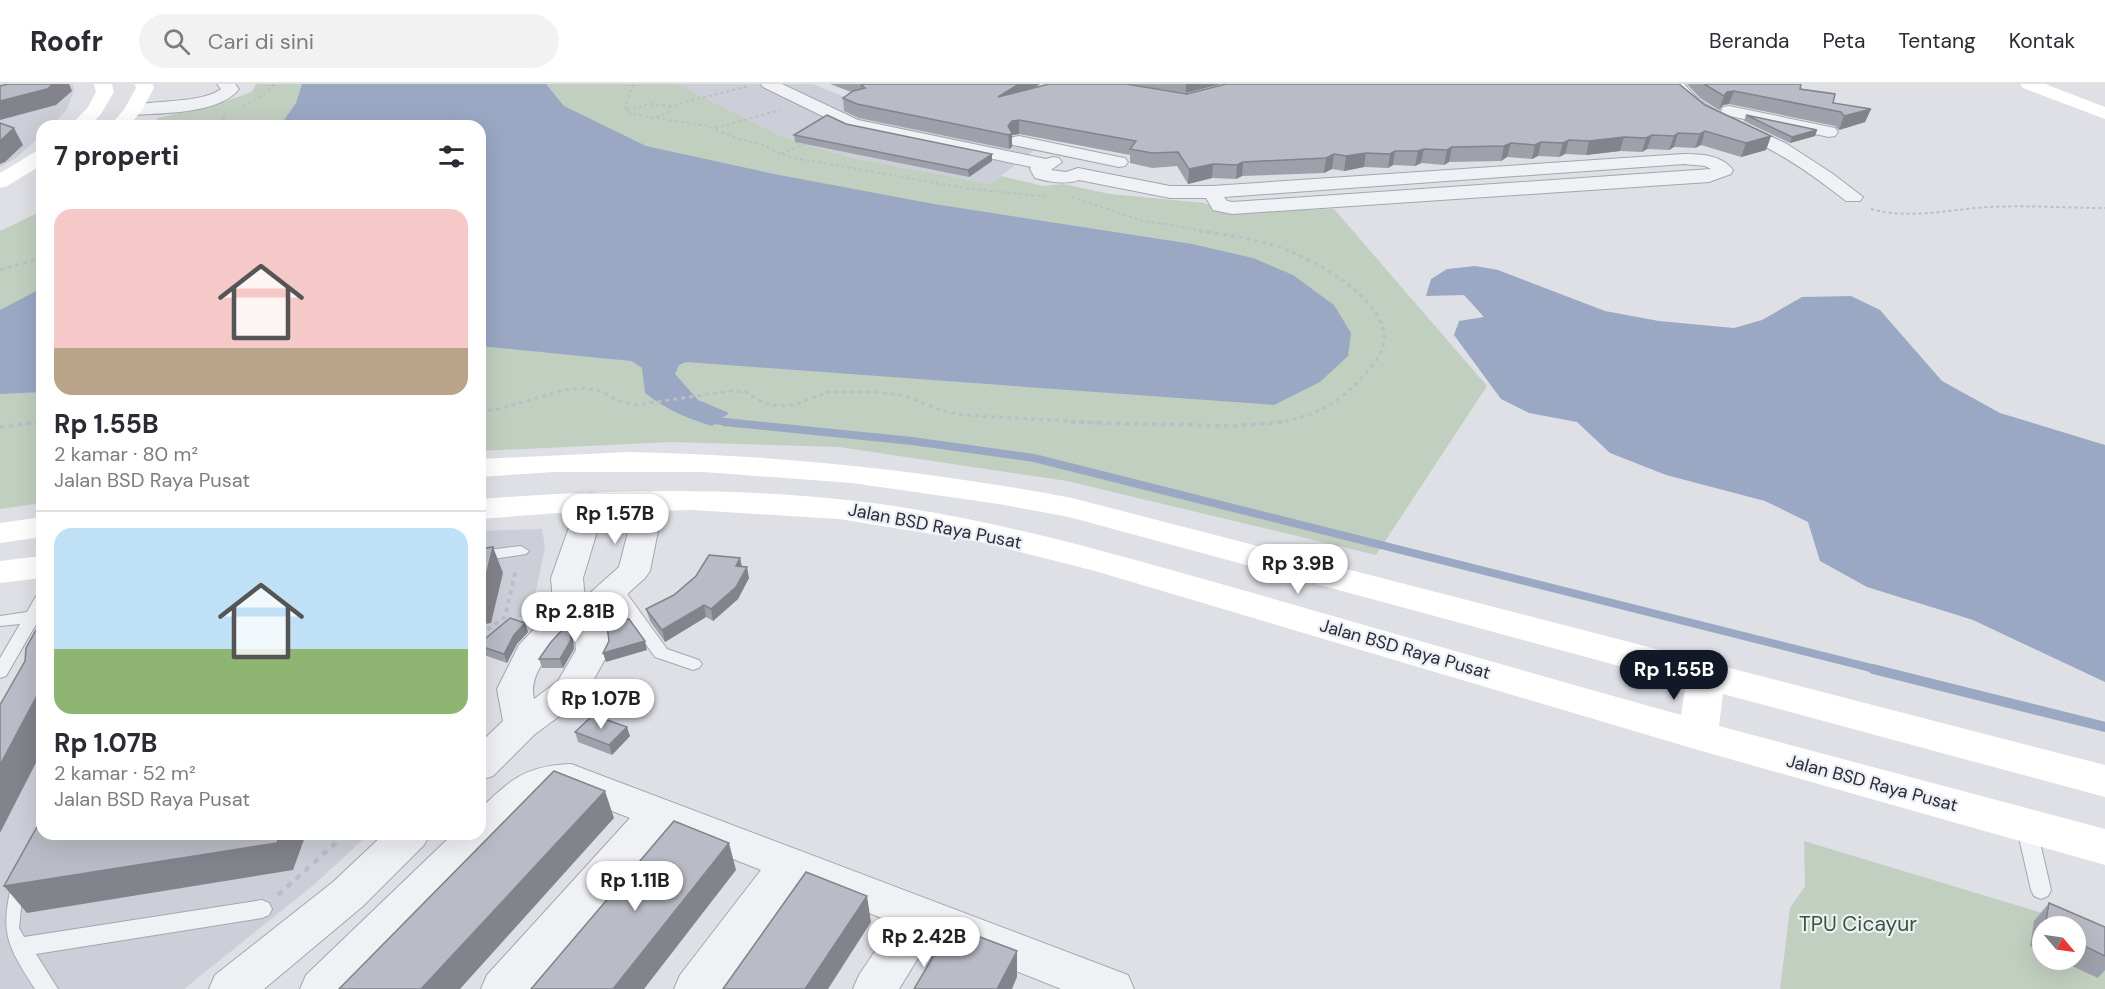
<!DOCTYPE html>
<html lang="id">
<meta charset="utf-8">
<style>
:root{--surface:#fff;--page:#f2f2f3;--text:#2b2b33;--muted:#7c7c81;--line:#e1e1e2;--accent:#111827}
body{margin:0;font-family:"DM Sans",sans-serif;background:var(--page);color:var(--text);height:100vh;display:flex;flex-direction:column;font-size:22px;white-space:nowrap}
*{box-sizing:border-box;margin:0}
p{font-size:20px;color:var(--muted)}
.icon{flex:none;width:33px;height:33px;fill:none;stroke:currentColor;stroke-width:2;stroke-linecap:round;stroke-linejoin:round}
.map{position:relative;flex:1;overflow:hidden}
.drawer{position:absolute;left:36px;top:36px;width:450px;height:720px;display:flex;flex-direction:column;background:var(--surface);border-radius:18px;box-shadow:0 6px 24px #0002}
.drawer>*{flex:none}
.needle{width:39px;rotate:119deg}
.tools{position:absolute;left:2032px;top:832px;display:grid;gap:12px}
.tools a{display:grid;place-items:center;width:54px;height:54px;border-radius:50%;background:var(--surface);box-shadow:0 6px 24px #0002;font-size:30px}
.price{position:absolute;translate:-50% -51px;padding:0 14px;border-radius:21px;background:#fff;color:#222;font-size:20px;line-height:39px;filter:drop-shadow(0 2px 3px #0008)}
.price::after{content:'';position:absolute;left:50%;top:36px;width:18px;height:14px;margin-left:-9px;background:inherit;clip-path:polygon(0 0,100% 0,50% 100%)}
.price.current{background:var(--accent);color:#fff}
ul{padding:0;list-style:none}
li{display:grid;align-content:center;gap:12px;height:318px;padding:0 18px}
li+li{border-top:2px solid var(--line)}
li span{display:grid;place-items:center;height:186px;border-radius:18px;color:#555}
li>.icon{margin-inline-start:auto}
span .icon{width:108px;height:108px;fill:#fffc;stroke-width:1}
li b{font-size:26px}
h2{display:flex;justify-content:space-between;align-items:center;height:72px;padding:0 18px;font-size:26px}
header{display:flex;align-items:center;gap:36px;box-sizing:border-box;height:84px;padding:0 30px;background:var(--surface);border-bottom:2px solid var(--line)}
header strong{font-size:28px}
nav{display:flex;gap:33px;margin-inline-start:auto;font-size:21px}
.search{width:420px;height:54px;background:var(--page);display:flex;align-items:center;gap:15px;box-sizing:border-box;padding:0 21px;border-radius:33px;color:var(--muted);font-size:22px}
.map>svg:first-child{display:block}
.built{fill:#cccfd8}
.green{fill:#c1cfc0;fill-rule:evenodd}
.water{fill:#9ba8c4}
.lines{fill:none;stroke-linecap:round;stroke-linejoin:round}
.stream-far2{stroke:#9ba8c4;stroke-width:7}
.stream-far1{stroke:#9ba8c4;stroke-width:8}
.stream{stroke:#9ba8c4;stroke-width:10}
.lane-casing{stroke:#a4a6b0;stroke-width:2}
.street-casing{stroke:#a4a6b0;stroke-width:2}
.path-far3{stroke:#bcbec5;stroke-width:2;stroke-dasharray:3 3;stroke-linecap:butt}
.path-far2{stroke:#bcbec5;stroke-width:3;stroke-dasharray:4 4;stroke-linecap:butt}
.path-far1{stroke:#bcbec5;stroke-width:4;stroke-dasharray:4.5 4.5;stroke-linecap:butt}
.path{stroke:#bcbec5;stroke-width:4.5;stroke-dasharray:6 6;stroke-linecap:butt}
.lane{fill:#f0f1f5;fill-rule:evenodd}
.street{fill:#f0f1f5;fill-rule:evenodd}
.secondary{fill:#fff;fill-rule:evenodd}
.wall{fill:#9fa1aa}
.shaded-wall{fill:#82838b}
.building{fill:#b9bbc6;stroke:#82838b;stroke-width:1.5}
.labels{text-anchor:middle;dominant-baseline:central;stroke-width:4.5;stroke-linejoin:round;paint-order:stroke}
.street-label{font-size:18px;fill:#282c3c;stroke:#edeff4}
.near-park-label{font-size:21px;fill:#385637;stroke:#edeff4}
</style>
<header>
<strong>Roofr</strong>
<div class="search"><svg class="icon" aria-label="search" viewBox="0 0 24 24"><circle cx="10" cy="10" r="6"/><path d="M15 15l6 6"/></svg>Cari di sini</div>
<nav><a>Beranda</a><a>Peta</a><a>Tentang</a><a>Kontak</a></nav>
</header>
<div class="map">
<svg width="2105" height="905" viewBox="0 0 2105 905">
<rect width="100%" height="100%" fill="#dee0e6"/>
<!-- built -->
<g class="built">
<polygon points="0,0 73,0 74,6 67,25 52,42 42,42 42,51 16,74 0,83"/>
<polygon points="677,0 813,0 892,33 1037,64 991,100 853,74 806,61 781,52"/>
<polygon points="542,445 545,463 532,526 490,552 480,566 480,447"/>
<polygon points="42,591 42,750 369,750 316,799 184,905 0,905 0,666"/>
</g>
<!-- green -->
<g class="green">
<polygon points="256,0 677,0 781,52 806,61 853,74 991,100 1001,92 1043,102 1063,100 1110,110 1205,119 1222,128 1334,125 1487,302 1376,471 1067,397 839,363 671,358 480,367 480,42 151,42 158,34 226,17 252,8"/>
<polygon points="42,127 42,419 0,425 0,147"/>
<path d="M1804,757l301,91v57h-325l10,-81 15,-22zM2043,843h33v33h-33z"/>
</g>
<!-- water -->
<g class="water">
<path d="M302,0h244l18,22 82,40 128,28 160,30 258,40 61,14 40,17 41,30 17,28 -3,23 -28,26 -46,23 -588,-43 -7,3 -4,9 23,26 31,13 -17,13c-26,-8 -45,-16 -67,-33l-3,-25 -11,-7 -151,-15v-220h-200l16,-23z"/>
<polygon points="1475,182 1498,186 1605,227 1659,237 1734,244 1762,236 1802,213 1851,212 1880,226 1942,297 2000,329 2105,361 2105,598 1973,536 1867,503 1820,477 1808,438 1765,417 1666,391 1610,369 1577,338 1529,329 1501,315 1454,251 1459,237 1484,233 1464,211 1426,212 1431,195 1447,185"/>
<polygon points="42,204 42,308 0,310 0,226"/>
</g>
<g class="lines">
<!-- stream-far2 -->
<polyline class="stream-far2" points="707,336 738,339"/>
<!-- stream-far1 -->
<polyline class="stream-far1" points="724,338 912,357 1034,374 1879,586"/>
<!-- stream -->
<polyline class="stream" points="1873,585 2105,643"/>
<defs>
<g id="lane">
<polygon points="521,462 529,467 526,470 480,477 480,467"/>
<polygon points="614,499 620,500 667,565 699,576 702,580 699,584 693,586 655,573 606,504"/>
<polygon points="42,511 42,530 6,592 0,594 0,574 20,540 0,542 0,532 27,528 36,512"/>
<polygon points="2026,733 2033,735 2036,741 2051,806 2048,812 2041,815 2034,812 2031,806 2016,741 2019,735"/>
<path d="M21,787l7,3 3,6 -9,19 -3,29 5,9 238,-37 7,3 3,6 -3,6 -7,3 -226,36 22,35h-23c-31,-48 -35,-58 -21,-115z"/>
</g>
<g id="street">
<path d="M217,0h18l4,5c-19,25 -77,24 -106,26l-8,-5c9,-12 74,-4 96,-21z"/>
<path d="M761,0h21l76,36 188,39 7,-2 6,1 3,4 -11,8 15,2 12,-4 92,18h42l472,-32c17,0 38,1 49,16l-2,4 -22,8 -477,32 -19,-4 -7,-12h-36l-91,-18c-14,5 -29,2 -44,-2l-5,-9 1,-2 -184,-39 -84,-41zM1684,80l21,2 6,3 -479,33 -5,-1 -3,-4z"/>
<path d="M1668,0h16l15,16 23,14 -1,-3 2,-4 6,-1 106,22 3,4 -3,4 -6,1 -104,-22 62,29 46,30 30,23 -3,4h-14c-23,-18 -47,-36 -73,-50 -36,-20 -82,-30 -105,-67z"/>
<polygon points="1019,52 1119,73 1125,74 1128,78 1125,82 1119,83 1013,61 1010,57 1013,53"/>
<path d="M650,408l10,3 4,6 -14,70 -5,7 -31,28 -8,16 4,28 -27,49 -48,35 -42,42 -13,4v-37l23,-22 -6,-32 22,-44 29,-31 5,-13 -2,-23 27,-76 4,-6 10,-3 10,3 4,6 -23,76 2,22 5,-7 29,-26 17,-66 4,-6zM574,542l2,24 -18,31 -24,18c-7,-28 24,-54 40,-73z"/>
<path d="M571,680l557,211 6,14h-73l-130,-52 -32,52h-46l6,-14 35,-52 -97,-39 -75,105h-48l6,-14 81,-105 -96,-38 -134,157h-50l6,-14 143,-157 -61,-24h-18l-17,10 -182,185h-52l6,-14 147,-141h27v-25c32,-31 46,-43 91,-45z"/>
<polygon points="384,750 430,750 424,761 363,822 264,905 209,905 215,891 333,798"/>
</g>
</defs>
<!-- lane casing -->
<use href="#lane" class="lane-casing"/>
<!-- street casing -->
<use href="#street" class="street-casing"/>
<!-- path-far3 -->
<g class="path-far3">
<polyline points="633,0 625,23 631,30 707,42 735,54 764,61 780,70 794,74 965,104 1049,113"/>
<polyline points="242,22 262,12 274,0"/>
<polyline points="627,26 650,20 670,22 749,2"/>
<polyline points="225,32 223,34 233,42"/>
<polyline points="650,34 668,29 670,22"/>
<polyline points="715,44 780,26"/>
<polyline points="781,70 807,59"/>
<polyline points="1072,113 1140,136 1210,148"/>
<path d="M1871,125c40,11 78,0 119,-2 38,-2 77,1 115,1"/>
</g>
<!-- path-far2 -->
<g class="path-far2">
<path d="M1199,147c27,4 54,7 80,16 33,11 108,52 105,93 -1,14 -11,25 -20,35 -24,29 -53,43 -90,48"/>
<polyline points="0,186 42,174"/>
<polyline points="480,327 499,325 564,306 586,304 603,308 616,316 634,321 731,307 746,308 764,319 778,322 794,321 828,308 877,308 902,311 943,327 963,331 1103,339"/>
<polyline points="27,339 42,337"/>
</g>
<!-- path-far1 -->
<g class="path-far1">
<polyline points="1071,338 1234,342 1284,338"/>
<polyline points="0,343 37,338"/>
<polyline points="480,551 505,533 516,485"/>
</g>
<!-- path -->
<polyline class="path" points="278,811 340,755 342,750"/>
<!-- lane -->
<use href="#lane" class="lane"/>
<!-- street -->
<use href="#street" class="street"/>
<!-- secondary -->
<g class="secondary">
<polygon points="94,0 112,0 114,8 101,30 90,42 70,42 88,23 96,8"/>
<polygon points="135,0 153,0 154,4 142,26 129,42 110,42 125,24 136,4"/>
<polygon points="2020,0 2045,0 2105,23 2105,35 2023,4"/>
<polygon points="42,66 42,81 7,102 0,104 0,89 35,68"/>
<path d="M629,368c151,3 295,18 443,46l1033,267v32l-382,-103 -4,32 386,103v36l-407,-115 -603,-179 -114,-29 -142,-23 -146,-9 -135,3 -78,6v-20c119,-9 239,-12 358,0 140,14 280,56 415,94 143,41 285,82 428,122l5,-31 -617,-167 -70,-13 -147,-21 -149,-11h-149l-74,5v-18z"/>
<polygon points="42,433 42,453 0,459 0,439"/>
<polygon points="42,472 42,494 0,499 0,477"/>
</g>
</g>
<!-- wall -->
<g class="wall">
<polygon points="830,0 1040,0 1034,4 1049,0 1221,0 1186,9 1139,2 1187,10 1705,21 1771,52 1766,66 1741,73 1701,61 1695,64 1674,63 1669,66 1647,65 1642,68 1620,67 1586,71 1565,70 1559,73 1538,72 1532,75 1507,73 1501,77 1449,78 1444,81 1421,79 1415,82 1393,81 1388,84 1364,83 1344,87 1332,85 1324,89 1242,92 1236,95 1212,94 1188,100 1177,82 1152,84 1130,79 1130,71 1019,50 1012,51 1012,63 1009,65 859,34 844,27 843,14 851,8"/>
<polygon points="1687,0 1801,0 1800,5 1833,19 1871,25 1865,38 1839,46 1835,42 1729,20 1723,21 1719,26 1700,14"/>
<polygon points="1746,31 1817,46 1815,52 1790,59 1744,37"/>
<polygon points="846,40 992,77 969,93 795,58 794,51"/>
<polygon points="740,474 742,482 749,494 738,515 713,537 706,533 665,558 650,537 646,525 674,511"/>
<polygon points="525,539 528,548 517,560 507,579 481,570 480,559"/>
<polygon points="570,546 573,555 574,565 563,584 542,584 539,575"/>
<polygon points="575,648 630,652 612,671 578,658"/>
<polygon points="2049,819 2105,843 2105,886 2098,894 2059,876 2076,876 2076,843 2043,843 2043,869 2030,862 2034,837"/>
</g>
<!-- shaded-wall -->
<g class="shaded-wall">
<polygon points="53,0 69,0 72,7 56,21 0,36 0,17"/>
<polygon points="1019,0 1040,0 998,26 998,13"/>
<polygon points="1186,0 1221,0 1186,9"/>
<polygon points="1734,7 1729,20 1723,21 1719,26 1724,12 1727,8"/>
<polygon points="1871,25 1865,38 1839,46 1844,32"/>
<polygon points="1019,36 1019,50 1012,51 1012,63 1009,65 1008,42 1012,37"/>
<polygon points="14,44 23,61 5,78 0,80 0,57"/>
<polygon points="1817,46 1815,52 1790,59 1792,53"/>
<polygon points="1705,47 1701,61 1695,64 1700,50"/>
<polygon points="1678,49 1674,63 1669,66 1674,52"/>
<polygon points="1652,51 1647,65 1642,68 1646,54"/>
<polygon points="1771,52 1766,66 1741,73 1746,59"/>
<polygon points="1624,53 1620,67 1586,71 1589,57"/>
<polygon points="1569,56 1565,70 1559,73 1563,59"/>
<polygon points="1541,58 1538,72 1532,75 1535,61"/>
<polygon points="1511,59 1507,73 1501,77 1504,62"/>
<polygon points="1452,63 1449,78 1444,81 1447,66"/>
<polygon points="1424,65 1421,79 1415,82 1418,67"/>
<polygon points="1395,67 1393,81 1388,84 1390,70"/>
<polygon points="1366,69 1364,83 1344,87 1346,72"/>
<polygon points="992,70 992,77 969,93 968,86"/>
<polygon points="1334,70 1332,85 1324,89 1326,74"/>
<polygon points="1243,78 1242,92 1236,95 1237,81"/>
<polygon points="1213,80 1212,94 1188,100 1189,85"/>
<polygon points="493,463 503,489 491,539 480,541 480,513"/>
<polygon points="740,474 742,485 736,482"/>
<polygon points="747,483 749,494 738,515 713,537 711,525"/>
<polygon points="704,521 706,533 665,558 662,546"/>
<polygon points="525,539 528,548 517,560 507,579 504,570 514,551"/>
<polygon points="570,546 573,555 574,565 563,584 560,575"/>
<polygon points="645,557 647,566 606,578 603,569"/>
<polygon points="42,602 42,667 0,749 0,681"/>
<polygon points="627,643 630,652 612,671 609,661"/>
<polygon points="605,707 614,734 460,905 421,905"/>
<polygon points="280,750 306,750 293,786 27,829 4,802"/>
<polygon points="729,759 736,786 644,905 613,905"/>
<polygon points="867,812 871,838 828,905 805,905"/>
<polygon points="1017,867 1017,893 1012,905 997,905"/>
</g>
<!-- building -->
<g class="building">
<polygon points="8,0 53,0 47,5 0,17 0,2"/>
<polygon points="861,0 1019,0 998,13 1049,0 1126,0 1187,10 1226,0 1679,0 1705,21 1771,52 1746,59 1705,47 1700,50 1678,49 1674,52 1652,51 1646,54 1624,53 1589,57 1569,56 1563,59 1541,58 1535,61 1511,59 1504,62 1452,63 1447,66 1424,65 1418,67 1395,67 1390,70 1366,69 1346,72 1334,70 1326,74 1243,78 1237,81 1213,80 1189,85 1178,68 1152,69 1130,65 1136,57 1019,36 1012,37 1008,42 1012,49 1009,51 857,20 843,14 853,7 865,4 861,2 863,1"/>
<polygon points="1704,0 1801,0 1800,5 1835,10 1833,19 1871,25 1844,32 1841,28 1734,7 1727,8 1724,12"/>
<polygon points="827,31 846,40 992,70 968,86 794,51"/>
<polygon points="1746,31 1817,46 1792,53"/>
<polygon points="0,39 14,44 0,57"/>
<polygon points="493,463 481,513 480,513 480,465"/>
<polygon points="709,471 740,474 736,482 747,483 736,503 711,525 704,521 662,546 646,525 674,511 696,492"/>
<polygon points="510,534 525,539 514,551 504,570 480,562 480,559"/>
<polygon points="42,535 42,602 0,681 0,621 25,577 26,564"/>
<polygon points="629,535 645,557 603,569 609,557 607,542"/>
<polygon points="563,545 570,546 571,556 560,575 539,575 551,558"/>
<polygon points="593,631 627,643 609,661 575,648"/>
<polygon points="554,687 605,707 421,905 339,905"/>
<polygon points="42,734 42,750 280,750 277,759 4,802"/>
<polygon points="674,737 729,759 613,905 531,905"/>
<polygon points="806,788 867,812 805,905 723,905"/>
<polygon points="2049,819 2105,843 2105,872 2076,858 2076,843 2045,843"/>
<polygon points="951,842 1017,867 997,905 914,905"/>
</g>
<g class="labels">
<!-- street labels -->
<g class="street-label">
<text transform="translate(935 442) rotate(11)">Jalan BSD Raya Pusat</text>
<text transform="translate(1405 565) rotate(16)">Jalan BSD Raya Pusat</text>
<text transform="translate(1872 699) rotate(15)">Jalan BSD Raya Pusat</text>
</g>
<!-- near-park labels -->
<g class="near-park-label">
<text x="1858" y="840">TPU Cicayur</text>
</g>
</g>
</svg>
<div class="tools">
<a><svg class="needle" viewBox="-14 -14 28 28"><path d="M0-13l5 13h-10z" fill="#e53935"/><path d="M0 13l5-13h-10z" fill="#7c7c81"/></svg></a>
</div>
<b class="price" style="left:615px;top:461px">Rp 1.57B</b>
<b class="price" style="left:1298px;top:511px">Rp 3.9B</b>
<b class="price" style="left:575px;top:559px">Rp 2.81B</b>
<b class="price current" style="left:1674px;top:617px">Rp 1.55B</b>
<b class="price" style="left:601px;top:646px">Rp 1.07B</b>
<b class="price" style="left:635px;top:828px">Rp 1.11B</b>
<b class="price" style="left:924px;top:884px">Rp 2.42B</b>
<section class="drawer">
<h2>7 properti<svg class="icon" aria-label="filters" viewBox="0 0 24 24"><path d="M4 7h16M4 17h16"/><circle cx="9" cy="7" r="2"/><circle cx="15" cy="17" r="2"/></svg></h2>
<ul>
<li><span style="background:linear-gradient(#f6c9c9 75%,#b9a48a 0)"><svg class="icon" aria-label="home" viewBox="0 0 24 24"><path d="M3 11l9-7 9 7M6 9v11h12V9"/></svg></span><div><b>Rp 1.55B</b><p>2 kamar · 80 m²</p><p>Jalan BSD Raya Pusat</p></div></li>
<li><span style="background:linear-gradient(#bfe0f5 65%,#8fb573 0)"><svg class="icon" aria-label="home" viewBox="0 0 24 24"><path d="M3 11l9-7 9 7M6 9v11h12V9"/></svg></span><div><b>Rp 1.07B</b><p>2 kamar · 52 m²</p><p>Jalan BSD Raya Pusat</p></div></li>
</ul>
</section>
</div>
